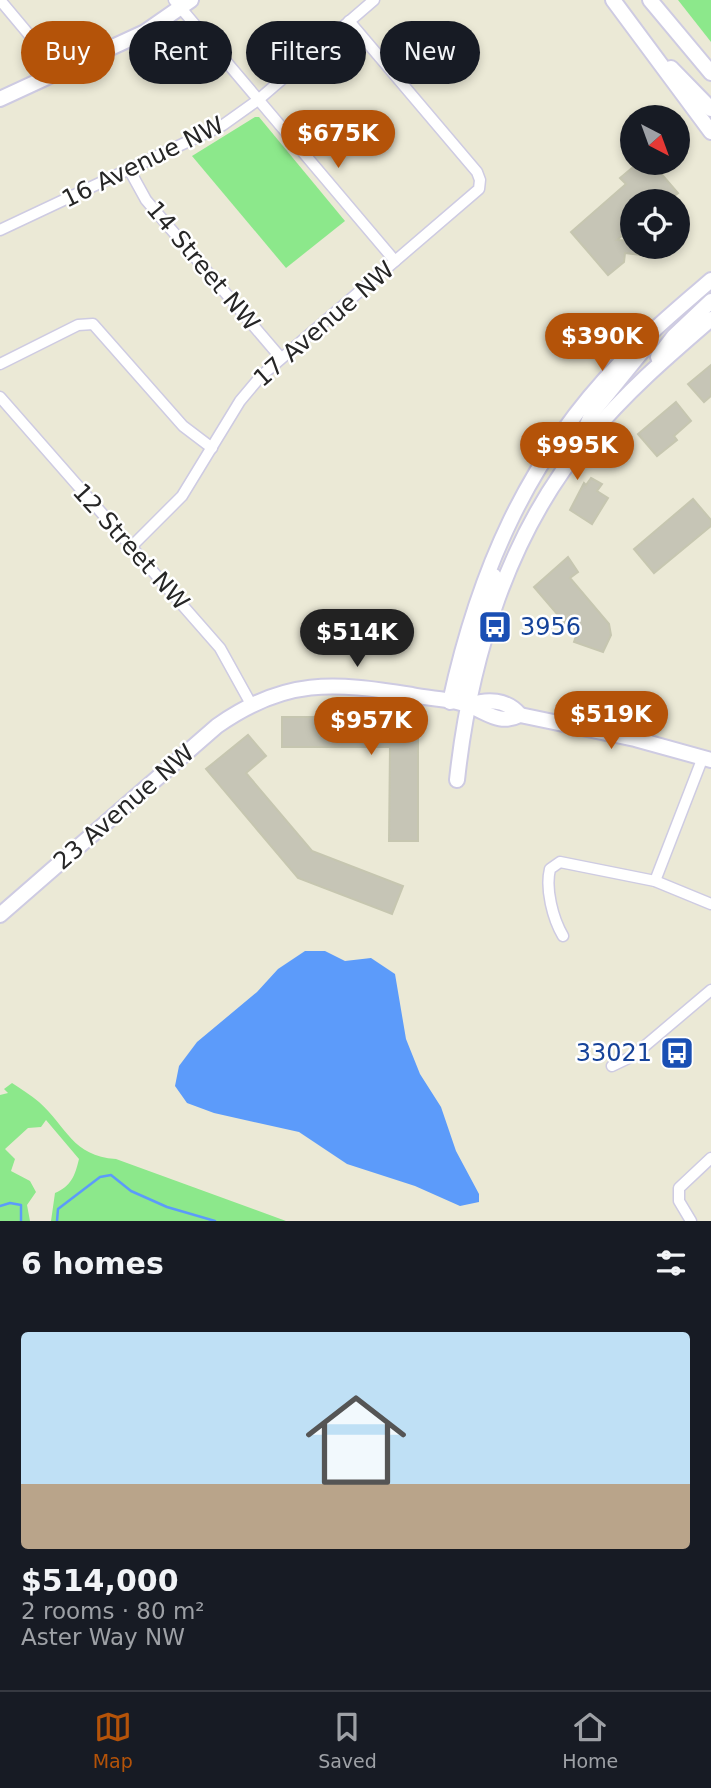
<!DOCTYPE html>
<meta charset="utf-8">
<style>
:root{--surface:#171b24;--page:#242831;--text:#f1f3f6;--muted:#9ea1a6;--line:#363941;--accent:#b45309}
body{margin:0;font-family:"DejaVu Sans",sans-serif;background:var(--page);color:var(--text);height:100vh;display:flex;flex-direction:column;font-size:26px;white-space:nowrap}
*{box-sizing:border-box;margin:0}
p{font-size:23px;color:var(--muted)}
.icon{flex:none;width:38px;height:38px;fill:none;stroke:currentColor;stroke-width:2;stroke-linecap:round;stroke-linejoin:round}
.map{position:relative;height:1221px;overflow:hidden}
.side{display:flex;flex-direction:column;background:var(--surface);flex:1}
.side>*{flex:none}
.banner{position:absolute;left:21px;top:21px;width:670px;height:63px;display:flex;gap:14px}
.needle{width:46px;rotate:139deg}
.tools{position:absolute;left:620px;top:105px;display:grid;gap:14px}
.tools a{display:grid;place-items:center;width:70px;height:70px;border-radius:50%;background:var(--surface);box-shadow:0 4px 10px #0003;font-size:35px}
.price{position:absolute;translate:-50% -60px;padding:0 16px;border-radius:24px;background:var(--accent);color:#fff;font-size:23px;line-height:46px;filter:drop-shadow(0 2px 4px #0008)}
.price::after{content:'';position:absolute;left:50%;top:42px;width:21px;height:16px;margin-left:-10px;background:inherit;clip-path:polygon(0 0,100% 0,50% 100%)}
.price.on{background:#222;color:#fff}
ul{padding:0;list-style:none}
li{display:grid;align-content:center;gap:14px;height:371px;padding:0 21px}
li+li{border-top:2px solid var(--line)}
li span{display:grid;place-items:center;height:217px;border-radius:7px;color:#555}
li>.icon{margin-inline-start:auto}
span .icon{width:126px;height:126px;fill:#fffc;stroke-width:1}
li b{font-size:30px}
h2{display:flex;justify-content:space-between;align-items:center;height:84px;padding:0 21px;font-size:30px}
.chip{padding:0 24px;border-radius:32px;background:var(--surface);box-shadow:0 4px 10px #0003;font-size:24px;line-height:63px}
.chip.on{background:var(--accent);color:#fff}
.dock{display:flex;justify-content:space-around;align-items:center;height:98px;border-top:2px solid var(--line);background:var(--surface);font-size:19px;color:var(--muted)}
.dock a{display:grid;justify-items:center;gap:4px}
.dock .on{color:var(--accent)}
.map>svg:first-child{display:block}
.green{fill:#8ce88b}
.water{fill:#5c9bfa}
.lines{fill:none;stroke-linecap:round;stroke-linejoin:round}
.stream{stroke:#5c9bfa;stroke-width:2.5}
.building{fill:#c6c5b6;stroke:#c6c6b0;stroke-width:2}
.street-casing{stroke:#cecbe2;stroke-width:13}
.secondary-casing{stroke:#cecbe2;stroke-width:18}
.street{stroke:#fff;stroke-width:10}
.secondary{stroke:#fff;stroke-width:14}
.labels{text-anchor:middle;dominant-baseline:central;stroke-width:5;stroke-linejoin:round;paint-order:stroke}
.street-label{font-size:24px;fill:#262626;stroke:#fff}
.transit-label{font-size:24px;fill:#164399;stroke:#fff;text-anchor:start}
</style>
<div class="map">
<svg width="711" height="1221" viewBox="0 0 711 1221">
<rect width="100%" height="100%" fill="#ebe9d6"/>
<!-- green -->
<g class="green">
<polygon points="678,0 711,0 711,42"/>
<polygon points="255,117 259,117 345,221 286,268 192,156"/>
<path d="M12,1083c9,6 19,12 27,19 28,25 33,54 77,57l170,62h-235l4,-28c16,-7 20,-17 24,-34l-33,-39 -5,7 -13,1 -23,21 10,10 -4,12 19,10 6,11 -9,13 3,16h-30v-126l8,-2 -4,-4z"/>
</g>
<!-- water -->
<polygon class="water" points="305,951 325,951 345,961 371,958 395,974 406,1039 420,1074 441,1107 456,1151 479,1194 479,1202 460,1206 415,1186 347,1164 299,1132 214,1113 187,1103 175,1086 179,1066 197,1042 257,992 278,969"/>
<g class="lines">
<!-- stream -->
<g class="stream">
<polyline points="0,1206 10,1203 21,1205 21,1221"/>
<polyline points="57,1221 58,1209 100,1177 111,1175 131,1191 167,1207 215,1221"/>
</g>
</g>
<!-- building -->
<g class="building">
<polygon points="638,163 652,163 678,193 668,201 632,201 632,227 617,240 632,241 632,247 642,247 641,255 625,253 624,262 608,275 571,232 626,184 620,178"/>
<polygon points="711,365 711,396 704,402 688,384"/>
<polygon points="676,402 691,421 674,436 677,440 657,456 638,434"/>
<polygon points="591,478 602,484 597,491 608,498 592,524 570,510 584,483 586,485"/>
<polygon points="693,499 711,520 711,526 654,573 634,549"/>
<polygon points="568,557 578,572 570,578 609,624 611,635 603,652 574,642 576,636 534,587"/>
<polygon points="282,717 418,717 418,841 389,841 390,747 282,747"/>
<polygon points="248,735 266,756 246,773 312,851 403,886 392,914 298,878 206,769"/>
</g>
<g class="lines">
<defs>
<g id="street">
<polyline points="0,0 36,43 51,76"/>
<polyline points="174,0 395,261"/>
<polyline points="130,171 146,200 281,358"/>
<polyline points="0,230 223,125 258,100 374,0"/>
<polyline points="0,364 78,325 93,324 183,426 212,448"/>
<polyline points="0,397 220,648 251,704"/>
<polyline points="131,547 182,496 240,401 261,376 479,189 480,180 477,172 349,21"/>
<polyline points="655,881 703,757"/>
<path d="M563,936c-10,-17 -18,-47 -13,-67l10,-7 95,19 56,23"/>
<polyline points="612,1066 633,1056 711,990"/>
<polyline points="691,1221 679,1201 679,1188 711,1158"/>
</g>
<g id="secondary">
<polyline points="613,0 711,132"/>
<polyline points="650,0 711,73"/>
<polyline points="671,68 711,109"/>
<polyline points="0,99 145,32 191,0"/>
<polyline points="658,357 674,336 711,301"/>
<polyline points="588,437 587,425 592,413 644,349"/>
<path d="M467,701c-12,-26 18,-97 27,-125"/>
<path d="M450,702c28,-129 77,-243 170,-339 28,-30 60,-56 91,-83"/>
<path d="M470,705c17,-6 37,-6 50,10"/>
<path d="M457,780c13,-122 52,-249 132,-343 36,-44 79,-81 122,-118"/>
<path d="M0,915l217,-189c68,-48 116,-44 195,-31 18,4 42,4 58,11 18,7 30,19 50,9l115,24 76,21"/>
</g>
</defs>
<!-- street casing -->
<use href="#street" class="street-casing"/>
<!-- secondary casing -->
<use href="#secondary" class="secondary-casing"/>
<!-- street -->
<use href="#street" class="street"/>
<!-- secondary -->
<use href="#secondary" class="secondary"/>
</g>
<!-- icons -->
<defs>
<symbol id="bus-square" viewBox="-11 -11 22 22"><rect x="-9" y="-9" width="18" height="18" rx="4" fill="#1a4fb4" stroke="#fff"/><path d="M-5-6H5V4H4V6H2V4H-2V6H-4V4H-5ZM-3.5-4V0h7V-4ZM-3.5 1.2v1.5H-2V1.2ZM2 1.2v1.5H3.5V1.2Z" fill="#fff"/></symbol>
</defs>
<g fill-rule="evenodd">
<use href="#bus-square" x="476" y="608" width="38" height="38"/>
<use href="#bus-square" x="658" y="1034" width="38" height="38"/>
</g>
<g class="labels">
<!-- street labels -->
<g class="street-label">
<text transform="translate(143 162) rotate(-26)">16 Avenue NW</text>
<text transform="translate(203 266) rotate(50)">14 Street NW</text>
<text transform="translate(324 324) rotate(-41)">17 Avenue NW</text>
<text transform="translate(131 547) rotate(48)">12 Street NW</text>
<text transform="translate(124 807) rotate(-41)">23 Avenue NW</text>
</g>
<!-- transit labels -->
<g class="transit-label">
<text x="520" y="627">3956</text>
<text x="652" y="1053" text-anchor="end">33021</text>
</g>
</g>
</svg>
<div class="tools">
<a><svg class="needle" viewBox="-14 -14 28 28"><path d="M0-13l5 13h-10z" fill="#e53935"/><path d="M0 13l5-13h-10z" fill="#9ea1a6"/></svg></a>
<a><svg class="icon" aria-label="locate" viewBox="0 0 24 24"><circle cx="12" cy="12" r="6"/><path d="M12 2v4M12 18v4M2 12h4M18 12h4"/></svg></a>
</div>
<b class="price" style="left:338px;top:170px">$675K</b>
<b class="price" style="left:602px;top:373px">$390K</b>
<b class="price" style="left:577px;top:482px">$995K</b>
<b class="price on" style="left:357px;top:669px">$514K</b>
<b class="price" style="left:611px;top:751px">$519K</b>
<b class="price" style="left:371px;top:757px">$957K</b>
<div class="banner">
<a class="chip on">Buy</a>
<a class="chip">Rent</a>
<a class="chip">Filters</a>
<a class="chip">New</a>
</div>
</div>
<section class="side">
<h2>6 homes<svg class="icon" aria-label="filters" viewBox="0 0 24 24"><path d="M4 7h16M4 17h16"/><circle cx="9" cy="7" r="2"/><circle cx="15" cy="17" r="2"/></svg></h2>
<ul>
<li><span style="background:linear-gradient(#bfe0f5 70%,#b9a48a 0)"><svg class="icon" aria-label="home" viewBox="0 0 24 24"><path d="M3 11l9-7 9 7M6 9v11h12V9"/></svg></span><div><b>$514,000</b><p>2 rooms · 80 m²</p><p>Aster Way NW</p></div></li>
</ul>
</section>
<nav class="dock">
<a class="on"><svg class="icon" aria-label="map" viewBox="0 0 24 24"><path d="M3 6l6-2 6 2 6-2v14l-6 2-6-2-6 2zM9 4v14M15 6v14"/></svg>Map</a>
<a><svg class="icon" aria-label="saved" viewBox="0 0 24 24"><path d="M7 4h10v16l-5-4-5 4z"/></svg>Saved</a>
<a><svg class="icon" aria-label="home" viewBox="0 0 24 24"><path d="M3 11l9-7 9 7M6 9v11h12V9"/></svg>Home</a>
</nav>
